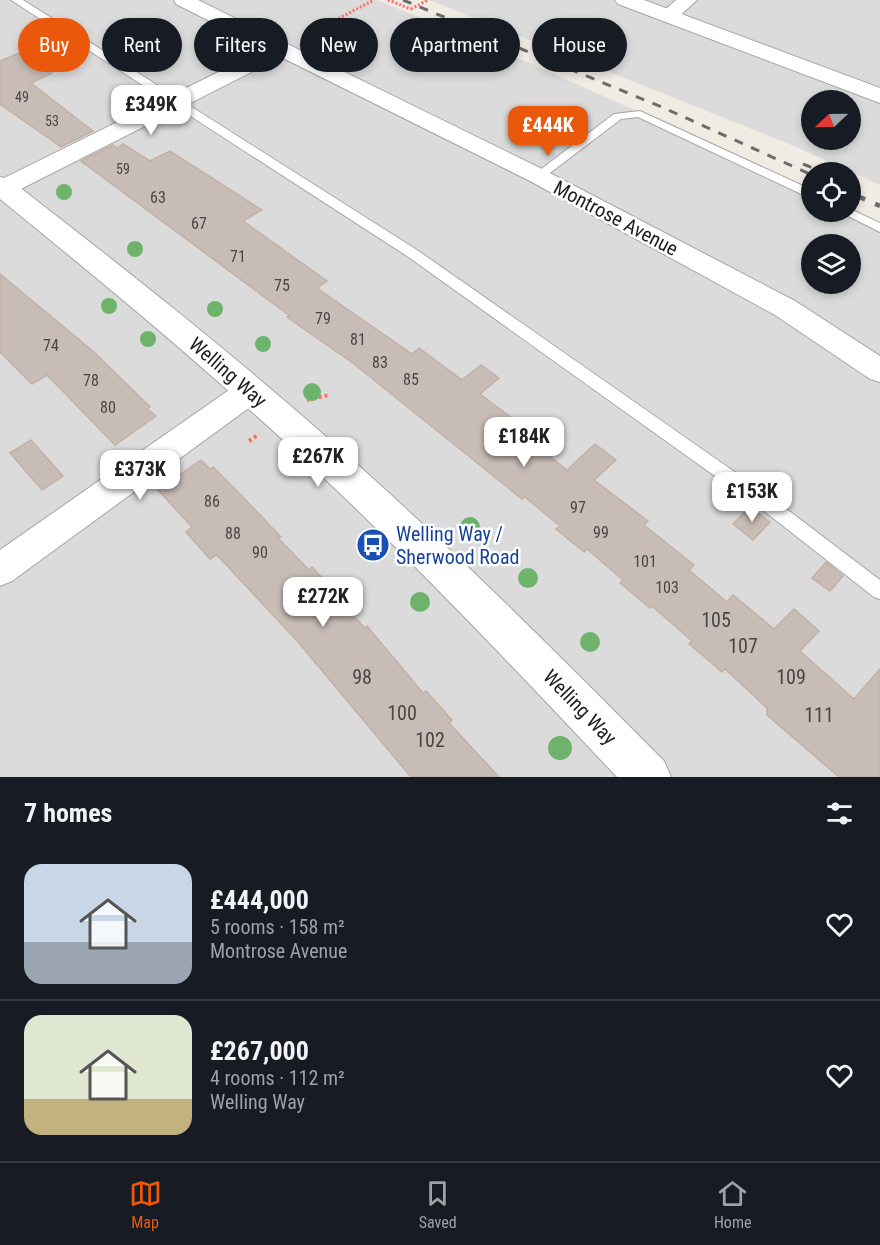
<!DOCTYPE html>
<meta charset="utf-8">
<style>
:root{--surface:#171b24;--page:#20242c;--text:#f1f3f6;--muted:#9ea1a6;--line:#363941;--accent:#ea580c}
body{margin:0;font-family:"Roboto Condensed",sans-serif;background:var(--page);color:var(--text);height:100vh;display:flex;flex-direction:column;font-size:22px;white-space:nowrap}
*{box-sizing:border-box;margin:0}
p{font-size:20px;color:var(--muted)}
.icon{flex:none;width:33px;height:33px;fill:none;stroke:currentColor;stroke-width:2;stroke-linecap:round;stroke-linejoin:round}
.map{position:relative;height:777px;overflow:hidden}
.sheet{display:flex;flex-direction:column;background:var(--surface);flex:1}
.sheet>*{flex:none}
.banner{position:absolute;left:18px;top:18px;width:844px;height:54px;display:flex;gap:12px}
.needle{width:39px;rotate:248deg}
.buttons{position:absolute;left:801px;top:90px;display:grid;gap:12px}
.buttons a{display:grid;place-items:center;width:60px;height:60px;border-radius:50%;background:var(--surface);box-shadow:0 3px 9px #0003;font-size:30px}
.price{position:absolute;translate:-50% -51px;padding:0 14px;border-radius:12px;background:#fff;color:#222;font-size:20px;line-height:39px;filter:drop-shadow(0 2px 3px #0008)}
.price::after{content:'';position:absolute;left:50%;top:36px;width:18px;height:14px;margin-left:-9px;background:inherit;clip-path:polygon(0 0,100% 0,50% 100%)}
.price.active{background:var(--accent);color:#fff}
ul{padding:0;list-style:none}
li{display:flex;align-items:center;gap:18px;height:150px;padding:0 24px}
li+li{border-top:2px solid var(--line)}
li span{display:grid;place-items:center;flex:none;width:168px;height:120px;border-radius:18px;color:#555}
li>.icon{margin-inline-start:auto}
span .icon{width:72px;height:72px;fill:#fffc;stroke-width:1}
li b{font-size:26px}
h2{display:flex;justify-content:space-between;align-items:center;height:72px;padding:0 24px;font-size:26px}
.pill{padding:0 21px;border-radius:27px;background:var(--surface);box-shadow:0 3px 9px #0003;font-size:21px;line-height:54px}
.pill.active{background:var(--accent);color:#fff}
.menu{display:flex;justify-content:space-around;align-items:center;height:84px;border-top:2px solid var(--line);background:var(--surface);font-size:16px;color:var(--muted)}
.menu a{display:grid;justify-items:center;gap:3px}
.menu .active{color:var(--accent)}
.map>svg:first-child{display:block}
.residential{fill:#dcdbdb;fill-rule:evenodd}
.building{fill:#c8bdb6;stroke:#c3b0a4;stroke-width:1.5}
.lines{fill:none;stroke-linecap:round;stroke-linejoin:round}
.service-casing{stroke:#a5a5a5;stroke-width:2}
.minor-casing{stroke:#a5a5a5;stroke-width:2}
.tertiary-casing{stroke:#a5a5a5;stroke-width:2}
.path-far1{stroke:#ff6f65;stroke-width:3;stroke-dasharray:2 2;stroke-linecap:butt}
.path{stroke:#ff6f65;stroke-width:4;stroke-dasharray:3 3;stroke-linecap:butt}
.service{fill:#fff;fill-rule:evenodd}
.minor{fill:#fff;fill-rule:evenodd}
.tertiary{fill:#fff;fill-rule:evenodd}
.rail-far1{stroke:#6c6c6c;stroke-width:3;stroke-dasharray:9 9;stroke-linecap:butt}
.rail{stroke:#6c6c6c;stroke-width:4.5;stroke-dasharray:11 11;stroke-linecap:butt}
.path-bridge{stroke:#ff6f65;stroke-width:3;stroke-dasharray:2 2;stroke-linecap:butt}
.tree{fill:#6db36b}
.labels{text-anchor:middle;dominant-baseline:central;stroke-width:5;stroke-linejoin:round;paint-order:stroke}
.far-number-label{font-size:14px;fill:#484644}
.number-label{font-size:16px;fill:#484644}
.street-label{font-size:20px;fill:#1e1e1e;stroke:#fff}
.transit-label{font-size:20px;fill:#164399;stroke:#fff;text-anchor:start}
.near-number-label{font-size:20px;fill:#484644}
</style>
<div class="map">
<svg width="880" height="777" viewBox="0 0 880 777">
<rect width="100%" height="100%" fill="#f0ebe3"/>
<!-- residential -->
<g class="residential">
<path d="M0,0h377l148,61 233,104 53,26 1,21h38l30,13v552h-880zM812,244h38v40h-38z"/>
<path d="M429,0h451v185l-86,-39zM812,100h38v40h-38z"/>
</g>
<!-- building -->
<g class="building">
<polygon points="19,53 52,73 31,83 93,131 61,147 0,104 0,61"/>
<polygon points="123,144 150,161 170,151 262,210 243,221 327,281 317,288 412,354 419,348 462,380 481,365 499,378 480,394 537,437 532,443 567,470 595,444 616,460 594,480 648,521 644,525 694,565 689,570 727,602 733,595 774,629 794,609 819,631 800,651 854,699 880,669 880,777 839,777 767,715 767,708 725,669 722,672 707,659 689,644 692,641 652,606 650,608 620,583 623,580 587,549 584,552 556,529 560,526 525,497 522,499 354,364 287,317 290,316 81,161 113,145 117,148"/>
<polygon points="0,274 94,352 150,407 147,409 156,416 115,445 47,375 32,384 0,352"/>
<polygon points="31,440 63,476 42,490 10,453"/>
<polygon points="201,460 210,469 213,467 240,494 281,537 278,538 309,570 312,567 334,590 331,593 365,628 367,626 423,693 426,691 452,720 449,723 499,777 411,777 298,642 217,555 210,559 186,532 192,527 158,490"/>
<polygon points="750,507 770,522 753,540 733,524"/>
<polygon points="826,562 843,576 830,591 812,578"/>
</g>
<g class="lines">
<defs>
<g id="service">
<polygon points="11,0 23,0 417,250 776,501 880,580 880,599 874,597 764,511 407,256"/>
<polygon points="640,111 812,190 812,199 638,117 621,119 542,179 534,179 532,176 614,114"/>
<polygon points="850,209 880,223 880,232 840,212 850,212"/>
</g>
<g id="minor">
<polygon points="174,0 198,0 546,171 795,301 880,356 880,382 870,379 775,315 530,181 281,57 13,193 0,195 0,180 265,49 176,4"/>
<polygon points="676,0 697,0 675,20 661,20 658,16"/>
<polygon points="250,379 261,383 265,391 261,399 12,581 0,586 0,550 239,383"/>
</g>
<g id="tertiary">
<polygon points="615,0 644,0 880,88 880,103 618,4"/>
<path d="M0,177l9,2c107,83 213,166 314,255 119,104 230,215 341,327l7,16h-54c-104,-110 -207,-220 -318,-322 -96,-90 -197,-173 -299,-256z"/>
</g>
</defs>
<!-- service casing -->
<use href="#service" class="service-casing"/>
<!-- minor casing -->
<use href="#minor" class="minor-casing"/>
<!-- tertiary casing -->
<use href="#tertiary" class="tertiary-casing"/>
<!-- path-far1 -->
<g class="path-far1">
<polyline points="388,0 411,9"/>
<polyline points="303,37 374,0"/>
</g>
<!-- path -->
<g class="path">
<polyline points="307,400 329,395"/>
<polyline points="249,441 259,434"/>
</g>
<!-- service -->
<use href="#service" class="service"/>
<!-- minor -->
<use href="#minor" class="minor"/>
<!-- tertiary -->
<use href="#tertiary" class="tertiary"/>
<!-- rail-far1 -->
<g class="rail-far1">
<polyline points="403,0 664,108 812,175"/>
<polyline points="803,164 823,172"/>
<polyline points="850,193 859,197"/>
</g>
<!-- rail -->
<polyline class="rail" points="855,195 880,206"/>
<!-- path-bridge -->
<polyline class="path-bridge" points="411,9 428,0"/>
</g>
<!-- trees -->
<g class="tree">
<circle cx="64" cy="192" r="8"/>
<circle cx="135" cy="249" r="8"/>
<circle cx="109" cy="306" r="8"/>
<circle cx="215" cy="309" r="8"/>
<circle cx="148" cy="339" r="8"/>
<circle cx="263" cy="344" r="8"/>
<circle cx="312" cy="392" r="9"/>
<circle cx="470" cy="527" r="10"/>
<circle cx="528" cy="578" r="10"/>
<circle cx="420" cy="602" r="10"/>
<circle cx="590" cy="642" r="10"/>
<circle cx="560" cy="748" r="12"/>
</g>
<!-- icons -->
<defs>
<symbol id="bus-disc" viewBox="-11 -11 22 22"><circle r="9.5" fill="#1a4fb4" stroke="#fff"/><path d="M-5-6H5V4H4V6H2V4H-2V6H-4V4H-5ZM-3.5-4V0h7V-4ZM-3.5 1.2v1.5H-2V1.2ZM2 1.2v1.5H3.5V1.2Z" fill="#fff"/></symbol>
</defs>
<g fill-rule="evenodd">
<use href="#bus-disc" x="354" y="526" width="38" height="38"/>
</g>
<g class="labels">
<!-- far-number labels -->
<g class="far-number-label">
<text x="22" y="97">49</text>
<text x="52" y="121">53</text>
<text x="123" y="169">59</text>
</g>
<!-- number labels -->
<g class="number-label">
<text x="158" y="197">63</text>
<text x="199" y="223">67</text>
<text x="238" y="256">71</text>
<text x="282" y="285">75</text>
<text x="323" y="318">79</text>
<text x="358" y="339">81</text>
<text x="51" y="345">74</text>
<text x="380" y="362">83</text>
<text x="411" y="379">85</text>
<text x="91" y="380">78</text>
<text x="108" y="407">80</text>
<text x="212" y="501">86</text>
<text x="578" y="507">97</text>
<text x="601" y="532">99</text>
<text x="233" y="533">88</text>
<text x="260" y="552">90</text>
<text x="645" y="561">101</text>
<text x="667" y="587">103</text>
</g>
<!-- street labels -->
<g class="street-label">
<text transform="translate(616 218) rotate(28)">Montrose Avenue</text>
<text transform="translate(228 372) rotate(41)">Welling Way</text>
<text transform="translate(580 707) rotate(46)">Welling Way</text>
</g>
<!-- transit labels -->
<g class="transit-label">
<text x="396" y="534">Welling Way /<tspan x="396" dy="23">Sherwood Road</tspan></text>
</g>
<!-- near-number labels -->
<g class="near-number-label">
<text x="716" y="620">105</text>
<text x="743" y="646">107</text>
<text x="362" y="677">98</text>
<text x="791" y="677">109</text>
<text x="402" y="713">100</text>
<text x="819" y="715">111</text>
<text x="430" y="740">102</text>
</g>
</g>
</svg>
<div class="buttons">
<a><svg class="needle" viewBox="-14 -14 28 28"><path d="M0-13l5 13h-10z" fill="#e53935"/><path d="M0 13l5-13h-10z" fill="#9ea1a6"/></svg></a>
<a><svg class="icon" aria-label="locate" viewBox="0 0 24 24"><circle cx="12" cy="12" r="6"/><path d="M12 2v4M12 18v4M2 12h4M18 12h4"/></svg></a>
<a><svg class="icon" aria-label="layers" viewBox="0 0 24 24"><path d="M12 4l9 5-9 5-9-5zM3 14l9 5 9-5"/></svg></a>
</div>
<b class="price" style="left:151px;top:136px">£349K</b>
<b class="price active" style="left:548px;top:157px">£444K</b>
<b class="price" style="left:524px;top:468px">£184K</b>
<b class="price" style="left:318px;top:488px">£267K</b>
<b class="price" style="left:140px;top:501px">£373K</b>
<b class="price" style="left:752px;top:523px">£153K</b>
<b class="price" style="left:323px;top:628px">£272K</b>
<div class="banner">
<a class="pill active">Buy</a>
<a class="pill">Rent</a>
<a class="pill">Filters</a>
<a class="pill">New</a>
<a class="pill">Apartment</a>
<a class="pill">House</a>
</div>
</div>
<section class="sheet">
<h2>7 homes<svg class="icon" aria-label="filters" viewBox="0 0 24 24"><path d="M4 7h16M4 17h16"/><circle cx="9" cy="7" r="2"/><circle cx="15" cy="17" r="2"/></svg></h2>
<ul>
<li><span style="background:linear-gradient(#c9d6e8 65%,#9aa5b1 0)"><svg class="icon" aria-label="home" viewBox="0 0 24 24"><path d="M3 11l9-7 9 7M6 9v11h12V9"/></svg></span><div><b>£444,000</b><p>5 rooms · 158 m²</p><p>Montrose Avenue</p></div><svg class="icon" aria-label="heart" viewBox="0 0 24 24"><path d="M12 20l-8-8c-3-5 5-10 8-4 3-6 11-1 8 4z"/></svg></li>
<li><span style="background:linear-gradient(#dfe7d0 70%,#c2b280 0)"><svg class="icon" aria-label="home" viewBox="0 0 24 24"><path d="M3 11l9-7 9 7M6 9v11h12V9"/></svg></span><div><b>£267,000</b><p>4 rooms · 112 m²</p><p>Welling Way</p></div><svg class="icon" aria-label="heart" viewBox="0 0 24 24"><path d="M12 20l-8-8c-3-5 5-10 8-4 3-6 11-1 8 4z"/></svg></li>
</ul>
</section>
<nav class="menu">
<a class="active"><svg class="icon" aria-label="map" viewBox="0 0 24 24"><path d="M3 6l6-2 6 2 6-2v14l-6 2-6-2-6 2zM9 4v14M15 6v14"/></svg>Map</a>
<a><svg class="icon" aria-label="saved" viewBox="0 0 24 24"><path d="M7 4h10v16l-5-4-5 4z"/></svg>Saved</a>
<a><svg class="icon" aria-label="home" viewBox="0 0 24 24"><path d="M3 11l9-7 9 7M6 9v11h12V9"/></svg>Home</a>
</nav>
